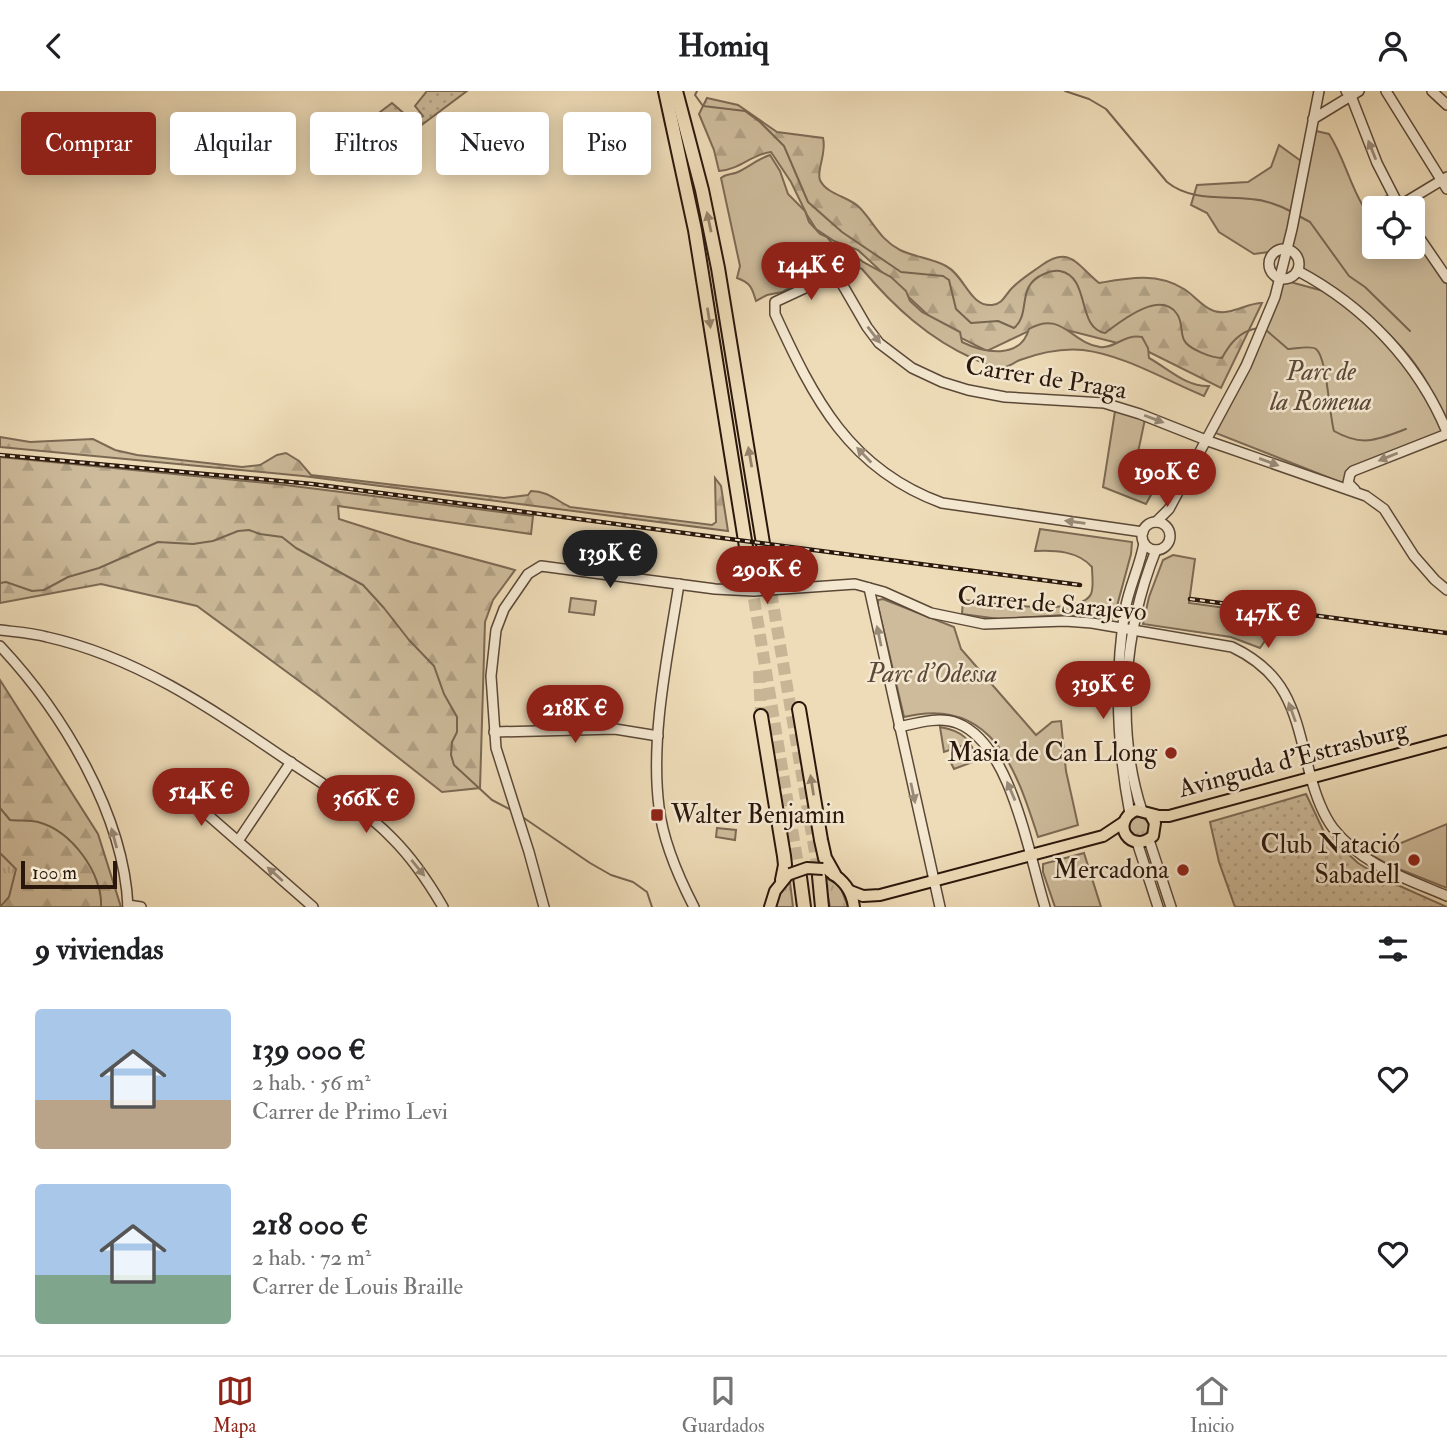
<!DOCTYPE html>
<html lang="es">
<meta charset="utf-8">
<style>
:root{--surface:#fff;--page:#f6f6f6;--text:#202124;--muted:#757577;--line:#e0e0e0;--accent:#8f2418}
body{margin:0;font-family:"IM FELL Double Pica",serif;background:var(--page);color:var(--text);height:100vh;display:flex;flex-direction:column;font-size:26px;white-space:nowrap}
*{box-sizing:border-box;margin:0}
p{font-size:23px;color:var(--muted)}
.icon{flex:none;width:38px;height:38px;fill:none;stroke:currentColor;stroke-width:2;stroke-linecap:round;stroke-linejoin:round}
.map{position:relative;height:816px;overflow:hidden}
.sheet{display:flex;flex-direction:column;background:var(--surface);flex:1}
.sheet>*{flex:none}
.banner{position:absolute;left:21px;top:21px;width:700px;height:63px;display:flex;gap:14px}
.controls{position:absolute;left:1362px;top:105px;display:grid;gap:14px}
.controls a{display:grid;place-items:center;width:63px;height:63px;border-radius:7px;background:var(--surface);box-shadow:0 4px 18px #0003;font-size:35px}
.scale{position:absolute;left:21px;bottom:18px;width:96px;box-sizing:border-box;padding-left:7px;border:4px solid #2a170c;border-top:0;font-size:19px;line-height:24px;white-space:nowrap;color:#2a170c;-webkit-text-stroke:5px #f4e8d1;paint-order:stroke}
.price{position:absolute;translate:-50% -60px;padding:0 16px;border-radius:24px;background:var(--accent);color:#fff;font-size:23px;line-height:46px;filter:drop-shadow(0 2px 4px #0008)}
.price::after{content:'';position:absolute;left:50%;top:42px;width:21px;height:16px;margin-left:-10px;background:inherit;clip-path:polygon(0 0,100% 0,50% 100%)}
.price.active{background:#222;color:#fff}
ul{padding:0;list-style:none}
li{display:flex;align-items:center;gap:21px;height:175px;padding:0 35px}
li span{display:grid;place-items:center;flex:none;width:196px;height:140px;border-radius:7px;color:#555}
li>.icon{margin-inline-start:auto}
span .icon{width:84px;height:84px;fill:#fffc;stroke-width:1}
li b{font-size:30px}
h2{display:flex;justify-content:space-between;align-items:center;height:84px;padding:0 35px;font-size:30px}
.tag{padding:0 24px;border-radius:7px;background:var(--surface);box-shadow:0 4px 18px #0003;font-size:24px;line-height:63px}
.tag.active{background:var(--accent);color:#fff}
header{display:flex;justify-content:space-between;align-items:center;height:91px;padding:0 35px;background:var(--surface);font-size:32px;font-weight:700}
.tabs{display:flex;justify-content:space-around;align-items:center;height:98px;border-top:2px solid var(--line);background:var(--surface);font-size:19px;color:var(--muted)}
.tabs a{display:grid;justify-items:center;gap:4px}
.tabs .active{color:var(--accent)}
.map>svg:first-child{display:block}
.grass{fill:url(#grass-tufts);stroke:#7c6954;stroke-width:2}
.forest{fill:url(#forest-firs);stroke:#7c6954;stroke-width:2}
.park{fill:#cdbb9b;stroke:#7c6954;stroke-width:2}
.garden{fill:url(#garden-dots);stroke:#7c6954;stroke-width:2}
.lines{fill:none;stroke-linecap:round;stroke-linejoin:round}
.stream{stroke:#776550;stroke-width:2}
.highway-tunnel{stroke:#c7b596;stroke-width:12;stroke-dasharray:12 6;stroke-linecap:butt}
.minor-casing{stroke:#5b4837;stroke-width:12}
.major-casing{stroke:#2a170c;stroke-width:14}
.highway-casing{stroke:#2a170c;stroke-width:16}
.minor{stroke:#f4e8d1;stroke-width:9}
.major{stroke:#eedcb8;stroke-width:10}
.highway{stroke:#eedcb8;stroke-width:12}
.rail-casing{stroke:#2a170c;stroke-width:4.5}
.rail{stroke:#f4e8d1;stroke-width:2;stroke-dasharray:5;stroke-linecap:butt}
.major-bridge-casing{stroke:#2a170c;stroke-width:14;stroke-linecap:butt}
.major-bridge{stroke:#eedcb8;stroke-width:10}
.oneway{fill:#998a78}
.oneway2{fill:#96836b}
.poi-dot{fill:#8f2418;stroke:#f4e8d1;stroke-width:2.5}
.labels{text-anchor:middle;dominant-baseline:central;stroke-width:5;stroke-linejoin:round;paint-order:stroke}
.park-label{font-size:26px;font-style:italic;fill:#5b4837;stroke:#f4e8d1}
.street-label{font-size:26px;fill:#2a170c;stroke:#f4e8d1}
.poi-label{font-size:26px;fill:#2a170c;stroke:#f4e8d1;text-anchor:end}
</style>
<header><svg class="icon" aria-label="back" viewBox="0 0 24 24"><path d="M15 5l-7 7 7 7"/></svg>Homiq<svg class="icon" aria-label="person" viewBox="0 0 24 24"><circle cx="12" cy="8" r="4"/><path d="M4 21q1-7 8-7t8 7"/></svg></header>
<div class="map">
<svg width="1447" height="816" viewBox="0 0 1447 816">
<defs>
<pattern id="grass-tufts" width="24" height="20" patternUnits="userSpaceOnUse" patternTransform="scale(1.75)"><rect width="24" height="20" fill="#cdbb9b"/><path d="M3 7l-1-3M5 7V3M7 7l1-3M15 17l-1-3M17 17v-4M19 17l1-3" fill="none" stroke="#b0a084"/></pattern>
<pattern id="forest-firs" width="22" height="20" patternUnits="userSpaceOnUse" patternTransform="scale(1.75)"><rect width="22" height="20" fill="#cdbb9b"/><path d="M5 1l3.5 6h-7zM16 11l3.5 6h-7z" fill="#b0a084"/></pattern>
<pattern id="garden-dots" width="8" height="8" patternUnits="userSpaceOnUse" patternTransform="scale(1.75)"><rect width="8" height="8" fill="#cdbb9b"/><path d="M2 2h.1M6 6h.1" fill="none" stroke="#b0a084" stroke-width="1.8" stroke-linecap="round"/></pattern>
</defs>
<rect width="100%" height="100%" fill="#eedcb8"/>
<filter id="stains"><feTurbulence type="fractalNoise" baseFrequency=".00286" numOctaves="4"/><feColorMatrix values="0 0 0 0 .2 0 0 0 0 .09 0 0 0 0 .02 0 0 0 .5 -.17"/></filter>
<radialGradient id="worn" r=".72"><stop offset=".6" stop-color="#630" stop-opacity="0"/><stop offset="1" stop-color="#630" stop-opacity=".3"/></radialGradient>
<!-- grass -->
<g class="grass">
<path d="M940,636c23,4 30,12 38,33l-24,9 -3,-6 14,-6 -4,-11 -17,6z"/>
<circle cx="1139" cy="736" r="10"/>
<polygon points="0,757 22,782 6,816 0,816"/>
<polygon points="824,786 840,795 848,816 830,816"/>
<polygon points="790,791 793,816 775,816 779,802"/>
</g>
<!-- forest -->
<g class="forest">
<path d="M707,7l31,7 39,27 46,6c4,15 -7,33 -3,42 6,14 29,17 39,27 15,15 20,32 41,43 14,7 31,8 46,16 19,10 24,41 46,39 11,-1 13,-10 20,-17 9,-9 19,-15 30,-23 28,-20 35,0 57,18 29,-5 58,-11 85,6 10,6 18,18 30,22 17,5 32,-8 48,-8l-41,85 -76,-38 -102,-26 -56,27 -44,-22 -85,-79 -24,-9 -18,-12 -9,-14 -16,-33 -20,-30c-19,2 -32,18 -52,19l-5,-21 -15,-36z"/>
<path d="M0,346l30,5 63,-3 22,11 22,5 105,12 18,-2 17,-10 9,-2 13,8 12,14 193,23 24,-3 3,-4c16,0 25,9 39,16l142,18 4,-3 -1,-44 6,8 7,45 -425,-55 -303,-29z"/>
<polygon points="0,366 277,393 533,425 531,443 338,415 339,428 411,451 515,479 493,509 485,531 480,697 442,701 325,609 197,515 101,493 0,512"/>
<polygon points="0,589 98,743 121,816 0,816 9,806 16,778 0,762"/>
</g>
<!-- park -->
<g class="park">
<path d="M1316,40l13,3c15,23 20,49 34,72l24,-10 8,12h-21v39h38v-12l35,49v137l-7,-7 7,18 -97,42v12l-134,-53 -12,6 79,-159 55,15 56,50 43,62c-16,-57 -86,-109 -135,-138v-12l-9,-9 -13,-2 -11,6 -15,2 -35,-22 -12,-19 -16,-8 6,-20 51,-3 23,-15 8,-22 22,16z"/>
<path d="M770,64l10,16 8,23 17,17 4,11 11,12 7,3 5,6 19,9 12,10 28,15 15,14 4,10 12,11 38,20 2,10c22,11 58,18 67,-13 33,-19 42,14 71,18 15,2 23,-13 42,-10l6,11 1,10c20,11 37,29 60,28l-5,10c-39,-16 -80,-41 -121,-46 -21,-2 -44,3 -63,10 -5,2 -10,6 -15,7 -11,2 -21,-4 -31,-8 -45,-20 -80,-52 -112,-90l-4,-2 -11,4 -11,-10 -54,31 -15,3 -11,6c-4,-13 -5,-18 -19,-23l3,-12 -19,-88c6,-5 11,-3 17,-6 12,-6 20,-13 32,-17z"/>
<polygon points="1115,320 1145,328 1132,390 1152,402 1146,413 1103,396"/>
<path d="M1040,438l92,13 -1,12 -17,63 -4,4 -46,-6 -65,4 -37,-5 1,-14c23,2 117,18 128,-6 3,-7 1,-19 1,-27 -14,-16 -37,-17 -57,-16z"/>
<polygon points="1173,464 1195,468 1189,512 1282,525 1260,557 1231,546 1143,533 1149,506 1163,469"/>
<polygon points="571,507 596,510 594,524 569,521"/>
<path d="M883,508l71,28 7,22 75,86 16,-13 9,-1 5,50 12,54 -40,12c-22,-68 -46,-142 -134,-120l-26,-111v-6z"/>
<polygon points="1447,733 1447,797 1389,774 1372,764"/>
<polygon points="717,737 736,739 735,749 716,746"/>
<polygon points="1084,762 1101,816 1055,816 1043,781 1043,773"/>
</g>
<!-- garden -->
<g class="garden">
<polygon points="427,0 467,0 356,83 322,65 392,12 414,31 423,25 415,15"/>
<polygon points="1306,703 1324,741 1358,772 1384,788 1447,816 1235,816 1219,771 1210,731"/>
</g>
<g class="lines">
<!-- stream -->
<g class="stream">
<path d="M697,0l-2,4 8,11 42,5 15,11 24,24 24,56 34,30 59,40 42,4 6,4 7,29 15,14 27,-2 16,7c18,-15 1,-42 30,-54 4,-2 10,-4 16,-3 31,6 16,57 45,62 15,-11 55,-44 72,-19 6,8 3,18 7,26 4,9 28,18 38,18 8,-15 18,-27 36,-30"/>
<path d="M1065,0l24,8 17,10 61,73c23,19 55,14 84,17 16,1 28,6 41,13"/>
<polyline points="1297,124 1310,131 1349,185 1365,196 1410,240"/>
<path d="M1266,239l22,19c7,0 22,-4 28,0 11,8 13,65 18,82 28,16 43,9 72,-2"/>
<polyline points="0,492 6,491 32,500 44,499 68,486 99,477 158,451 193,453 213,450 238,440 249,439 260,443 282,446 296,457 363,494 384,517 409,549 434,575 444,603 457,626 457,641 452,651 451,664 454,674 492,709 513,720"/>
<polyline points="0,623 0,653"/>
<path d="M0,717l10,12c9,1 20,0 28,2 34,9 65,52 63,85"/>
<polyline points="521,725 590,772 611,784 633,791 647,801 652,816"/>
</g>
<!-- highway-tunnel -->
<g class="highway-tunnel">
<polyline points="768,483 819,785"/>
<polyline points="751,490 800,786"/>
<polyline points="759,580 761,625"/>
</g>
<defs>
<g id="minor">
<polyline points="1346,0 1351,5 1377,72 1400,117"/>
<polyline points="1386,0 1447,98"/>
<polyline points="1432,0 1447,14"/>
<polyline points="1313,28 1359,0"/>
<polyline points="1399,115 1447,86"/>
<polyline points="1412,136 1447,187"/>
<circle cx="1284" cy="173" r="15"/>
<path d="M1298,180c66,35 120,91 149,161"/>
<polyline points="1355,399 1348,392 1350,383 1353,380 1447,343"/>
<circle cx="1156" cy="445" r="14"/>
<polyline points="1156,431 1169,418 1246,275 1275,206 1292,138 1319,0"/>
<path d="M1143,441l-201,-29c-93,-34 -128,-104 -167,-189v-12l58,-27 5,2 29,50 12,16 33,25 30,14 26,8 37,7 99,6 36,11 71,28 155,54 18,13 30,47 21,24 12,10"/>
<path d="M679,493c-11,70 -29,153 -20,223 4,35 19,69 35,100"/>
<polyline points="869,497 940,816"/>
<path d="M0,539c16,2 32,3 47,7 90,20 165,72 240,123 36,24 76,48 106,79 20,20 36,44 50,68"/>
<path d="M0,555c62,66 124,168 128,261"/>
<path d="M899,636c18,-4 40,-11 58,-4 55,21 72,134 88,184"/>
<polyline points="494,641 615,638 658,645"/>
<polyline points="184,703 313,816"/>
<path d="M1142,720c-27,-83 -18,-181 14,-261"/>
<path d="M1130,723c-13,-68 -16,-135 -5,-204 4,-23 15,-44 19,-67"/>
<polyline points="1149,749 1171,816"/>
<polyline points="238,750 291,671"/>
<polyline points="1137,751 1158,816"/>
<polyline points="128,814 141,816"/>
<path d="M544,816l-15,-55 -33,-104 -5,-72 5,-46 8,-21 24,-35 13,-8 174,23 39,2 101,-7 29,8 47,21 53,11 81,-3 27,2 140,24c59,28 63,69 78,127 5,19 11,38 23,54 29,37 72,50 114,68"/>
</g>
<g id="major">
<path d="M1150,723l5,9 -2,13c-22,19 -44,-13 -17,-26l23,6h10l278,-75"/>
<path d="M829,780c14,9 23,19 25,36"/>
<polyline points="850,800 863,805 880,804 1103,745 1124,731"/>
<polyline points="770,816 775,800 787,785"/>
</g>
<g id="highway">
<polyline points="665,0 695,139 751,487"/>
<polyline points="676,0 702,99 718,177 768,483"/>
<polyline points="799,618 821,749 825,767 834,783"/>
<polyline points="761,625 784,765 785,774 782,789"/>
<polyline points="819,785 822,816"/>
<polyline points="800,786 804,816"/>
</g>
</defs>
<!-- minor casing -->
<use href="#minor" class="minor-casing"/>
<!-- major casing -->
<use href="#major" class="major-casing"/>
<!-- highway casing -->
<use href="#highway" class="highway-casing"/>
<!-- minor -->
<use href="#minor" class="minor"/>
<!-- major -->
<use href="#major" class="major"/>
<!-- highway -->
<use href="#highway" class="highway"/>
<defs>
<g id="rail">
<polyline points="0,364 312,393 1080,494"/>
<polyline points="1190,508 1447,542"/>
</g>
</defs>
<!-- rail casing -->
<use href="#rail" class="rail-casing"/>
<!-- rail -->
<use href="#rail" class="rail"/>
<defs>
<polyline id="major-bridge" points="790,783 807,777 823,778"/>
</defs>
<!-- major-bridge casing -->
<use href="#major-bridge" class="major-bridge-casing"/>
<!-- major-bridge -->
<use href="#major-bridge" class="major-bridge"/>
</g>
<!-- one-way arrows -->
<defs><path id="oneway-solid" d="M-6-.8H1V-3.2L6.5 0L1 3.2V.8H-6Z" transform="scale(1.75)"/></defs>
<g class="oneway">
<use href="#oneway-solid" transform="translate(1372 59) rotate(-112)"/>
<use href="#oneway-solid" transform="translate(874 244) rotate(52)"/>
<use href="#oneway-solid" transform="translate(1154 328) rotate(21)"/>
<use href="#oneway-solid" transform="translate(864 364) rotate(-134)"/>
<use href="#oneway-solid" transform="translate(1388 366) rotate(158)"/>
<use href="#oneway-solid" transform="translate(1269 371) rotate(20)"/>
<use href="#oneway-solid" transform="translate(1075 431) rotate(-172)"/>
<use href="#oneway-solid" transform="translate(879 545) rotate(-102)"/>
<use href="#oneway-solid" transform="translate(1292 621) rotate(-110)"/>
<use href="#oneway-solid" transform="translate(1011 700) rotate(-113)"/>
<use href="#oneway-solid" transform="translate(913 702) rotate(78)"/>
<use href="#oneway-solid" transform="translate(114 747) rotate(-105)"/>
<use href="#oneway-solid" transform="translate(418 777) rotate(51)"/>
<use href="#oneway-solid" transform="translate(275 783) rotate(-138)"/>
</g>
<g class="oneway2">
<use href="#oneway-solid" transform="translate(709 131) rotate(-102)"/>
<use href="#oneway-solid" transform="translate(709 227) rotate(81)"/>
<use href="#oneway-solid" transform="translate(750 366) rotate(-100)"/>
<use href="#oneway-solid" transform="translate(812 694) rotate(-99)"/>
</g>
<!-- markers -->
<g class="poi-dot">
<circle cx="1171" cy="662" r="7"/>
<rect x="650" y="717" width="14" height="14" rx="3.5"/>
<circle cx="1414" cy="769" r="7"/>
<circle cx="1183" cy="779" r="7"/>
</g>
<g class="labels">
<!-- park labels -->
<g class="park-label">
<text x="1321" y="281">Parc de<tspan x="1321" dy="30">la Romeua</tspan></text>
<text x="932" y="583">Parc d'Odessa</text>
</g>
<!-- street labels -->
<g class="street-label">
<text transform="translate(1046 287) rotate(9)">Carrer de Praga</text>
<text transform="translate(1052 513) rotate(5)">Carrer de Sarajevo</text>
<text transform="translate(1293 668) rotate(-15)">Avinguda d'Estrasburg</text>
</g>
<!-- poi labels -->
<g class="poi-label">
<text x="1157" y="662">Masia de Can Llong</text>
<text x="671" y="724" text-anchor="start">Walter Benjamin</text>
<text x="1400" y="754">Club Natació<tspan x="1400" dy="30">Sabadell</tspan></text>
<text x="1169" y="779">Mercadona</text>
</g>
</g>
<rect width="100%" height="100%" filter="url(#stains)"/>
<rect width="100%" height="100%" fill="url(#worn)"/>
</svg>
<div class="controls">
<a><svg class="icon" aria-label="locate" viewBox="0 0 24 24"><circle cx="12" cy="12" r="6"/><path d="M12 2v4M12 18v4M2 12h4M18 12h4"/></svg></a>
</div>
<div class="scale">100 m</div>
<b class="price" style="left:811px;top:211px">144K €</b>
<b class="price" style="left:1167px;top:418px">190K €</b>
<b class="price active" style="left:610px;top:499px">139K €</b>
<b class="price" style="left:767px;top:515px">290K €</b>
<b class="price" style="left:1268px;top:559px">147K €</b>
<b class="price" style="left:1103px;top:630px">319K €</b>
<b class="price" style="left:575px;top:654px">218K €</b>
<b class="price" style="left:201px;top:737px">514K €</b>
<b class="price" style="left:366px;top:744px">366K €</b>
<div class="banner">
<a class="tag active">Comprar</a>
<a class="tag">Alquilar</a>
<a class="tag">Filtros</a>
<a class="tag">Nuevo</a>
<a class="tag">Piso</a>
</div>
</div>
<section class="sheet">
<h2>9 viviendas<svg class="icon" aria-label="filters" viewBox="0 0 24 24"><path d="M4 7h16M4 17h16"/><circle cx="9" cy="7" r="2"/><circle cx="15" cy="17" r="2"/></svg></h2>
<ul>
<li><span style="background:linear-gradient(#a9c7e8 65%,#b9a48a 0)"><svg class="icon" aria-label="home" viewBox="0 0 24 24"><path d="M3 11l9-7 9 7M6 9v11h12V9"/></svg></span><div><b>139 000 €</b><p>2 hab. · 56 m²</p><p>Carrer de Primo Levi</p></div><svg class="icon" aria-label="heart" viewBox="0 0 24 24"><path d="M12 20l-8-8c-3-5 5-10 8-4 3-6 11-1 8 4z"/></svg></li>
<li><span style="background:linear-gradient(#a9c7e8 65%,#7fa58c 0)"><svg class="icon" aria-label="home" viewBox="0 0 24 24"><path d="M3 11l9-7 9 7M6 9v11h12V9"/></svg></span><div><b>218 000 €</b><p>2 hab. · 72 m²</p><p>Carrer de Louis Braille</p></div><svg class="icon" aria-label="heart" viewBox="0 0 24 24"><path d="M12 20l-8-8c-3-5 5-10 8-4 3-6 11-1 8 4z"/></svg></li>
</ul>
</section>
<nav class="tabs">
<a class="active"><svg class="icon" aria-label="map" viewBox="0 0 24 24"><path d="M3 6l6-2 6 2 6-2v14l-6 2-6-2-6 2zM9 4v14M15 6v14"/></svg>Mapa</a>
<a><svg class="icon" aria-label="saved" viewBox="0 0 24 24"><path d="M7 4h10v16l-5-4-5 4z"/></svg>Guardados</a>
<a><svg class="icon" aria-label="home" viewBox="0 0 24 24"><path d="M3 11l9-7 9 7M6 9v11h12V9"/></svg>Inicio</a>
</nav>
